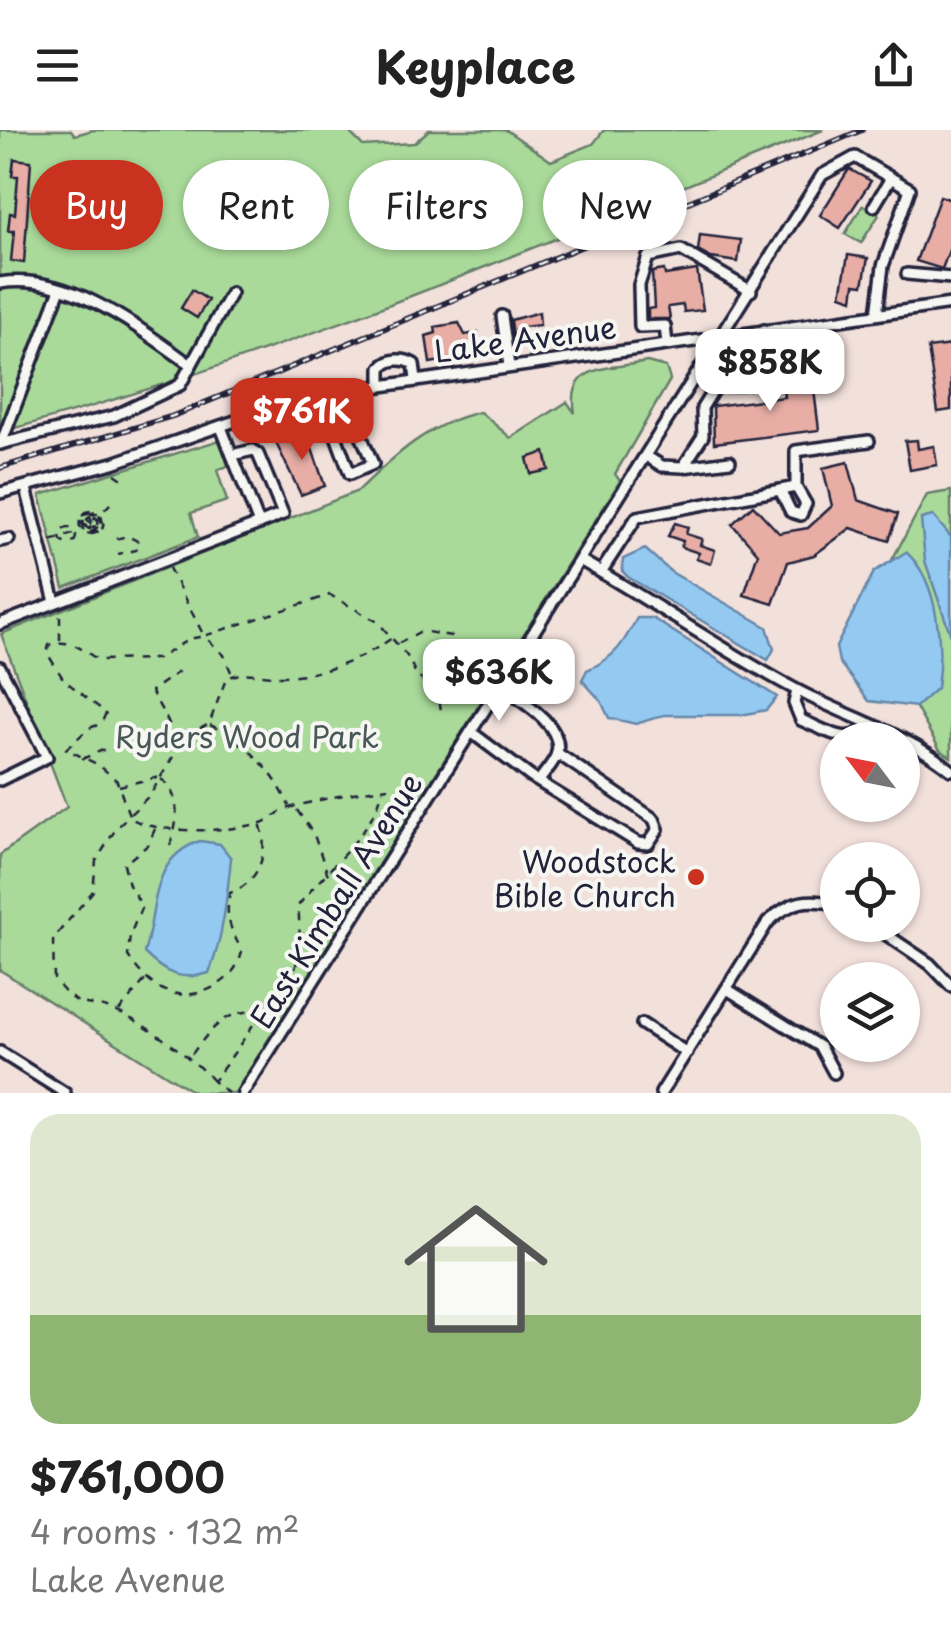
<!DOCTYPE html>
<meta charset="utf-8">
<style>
:root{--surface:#fff;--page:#f6f6f6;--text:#222;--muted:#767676;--accent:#c8321e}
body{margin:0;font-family:"Playpen Sans",sans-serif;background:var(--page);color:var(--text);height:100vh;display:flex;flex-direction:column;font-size:38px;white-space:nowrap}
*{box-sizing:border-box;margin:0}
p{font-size:32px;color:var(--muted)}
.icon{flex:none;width:55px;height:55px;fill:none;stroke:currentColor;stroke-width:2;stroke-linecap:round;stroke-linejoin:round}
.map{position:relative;height:963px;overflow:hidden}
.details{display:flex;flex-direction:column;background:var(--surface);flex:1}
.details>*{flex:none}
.banner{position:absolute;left:30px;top:30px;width:892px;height:90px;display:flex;gap:20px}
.needle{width:65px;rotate:302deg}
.tools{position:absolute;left:820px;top:592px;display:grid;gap:20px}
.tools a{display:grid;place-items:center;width:100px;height:100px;border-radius:50%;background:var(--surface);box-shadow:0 2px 8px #0004;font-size:50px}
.price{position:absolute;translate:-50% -85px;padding:0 22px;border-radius:20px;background:#fff;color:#222;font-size:32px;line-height:65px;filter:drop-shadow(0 2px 5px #0008)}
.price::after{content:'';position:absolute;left:50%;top:60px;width:30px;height:22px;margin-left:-15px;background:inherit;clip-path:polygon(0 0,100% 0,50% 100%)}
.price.selected{background:var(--accent);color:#fff}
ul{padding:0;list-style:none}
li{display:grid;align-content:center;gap:20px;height:530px;padding:0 30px}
li span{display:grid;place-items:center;height:310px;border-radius:30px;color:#555}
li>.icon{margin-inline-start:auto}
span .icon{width:180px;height:180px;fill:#fffc;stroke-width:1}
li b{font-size:42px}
.chip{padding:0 35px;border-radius:45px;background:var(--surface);box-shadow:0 2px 8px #0004;font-size:35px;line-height:90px}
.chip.selected{background:var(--accent);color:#fff}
header{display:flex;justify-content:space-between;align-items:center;height:130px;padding:0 30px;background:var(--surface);font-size:45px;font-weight:700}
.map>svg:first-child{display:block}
.green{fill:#a9da9a;stroke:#667e6a;stroke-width:2.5}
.water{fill:#94caf2;stroke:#6687a9;stroke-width:2.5}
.building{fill:#e8aea6;stroke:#22223b;stroke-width:2.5}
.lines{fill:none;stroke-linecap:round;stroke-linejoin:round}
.minor-casing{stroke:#22223b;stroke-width:16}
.path{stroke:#22223b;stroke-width:2.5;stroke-dasharray:8 8;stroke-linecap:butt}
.minor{stroke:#f6f6f2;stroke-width:9}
.rail-casing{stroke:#22223b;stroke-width:6}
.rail{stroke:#f6f6f2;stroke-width:2.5;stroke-dasharray:8;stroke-linecap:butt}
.poi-dot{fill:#c8321e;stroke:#f6f6f2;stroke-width:4}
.labels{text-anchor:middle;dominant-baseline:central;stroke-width:8;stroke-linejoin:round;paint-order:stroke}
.street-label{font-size:30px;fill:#22223b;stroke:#f6f6f2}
.park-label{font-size:30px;fill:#4a5958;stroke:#f6f6f2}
.poi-label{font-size:30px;fill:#22223b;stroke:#f6f6f2;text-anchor:end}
</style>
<header><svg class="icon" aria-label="menu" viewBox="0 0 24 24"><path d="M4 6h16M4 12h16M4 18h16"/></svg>Keyplace<svg class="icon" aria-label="share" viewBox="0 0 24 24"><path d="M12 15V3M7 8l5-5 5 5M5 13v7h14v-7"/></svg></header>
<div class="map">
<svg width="951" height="963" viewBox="0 0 951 963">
<rect width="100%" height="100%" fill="#f2e0db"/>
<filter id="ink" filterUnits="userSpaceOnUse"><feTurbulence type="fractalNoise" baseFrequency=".01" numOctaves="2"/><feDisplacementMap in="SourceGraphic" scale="20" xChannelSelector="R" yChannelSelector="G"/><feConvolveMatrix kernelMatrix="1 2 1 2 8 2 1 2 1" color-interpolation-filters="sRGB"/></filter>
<g filter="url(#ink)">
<!-- green -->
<g class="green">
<path d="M0,0h71l4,5 18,-5h254l16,16 51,-3 15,-13h77l45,31 42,-17 11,-14h219c-271,109 -540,228 -823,302z"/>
<polygon points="863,75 879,85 861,113 845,104"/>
<path d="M647,232l19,5 4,13 -55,94 5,7 -385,612h-40l-195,-123v-115l67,-48 -66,-173 357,-143c38,-37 70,-67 122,-79l31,26 56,-36 8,11c-9,-50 35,-44 72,-51z"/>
<polygon points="220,310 228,336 217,340 227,371 191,383 198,407 64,458 40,365"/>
<polygon points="951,361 951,627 940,620 863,484 927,365"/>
</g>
<!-- water -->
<g class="water">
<polygon points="933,386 951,407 951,506 925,431 921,389"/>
<polygon points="645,419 671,442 767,497 774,519 768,530 628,447 622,441 623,429"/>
<path d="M906,422c33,29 37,95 31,136l-21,19 -47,-6 -30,-39 -3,-15 38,-75z"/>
<path d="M637,488h15l125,79 -11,13 -25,5h-77l-28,9 -27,-6 -8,-17 -19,-21 5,-10c28,-12 36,-26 50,-52z"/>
<path d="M200,711l20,3 11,14c-4,39 -8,80 -22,115 -29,8 -44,1 -65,-20 14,-43 5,-95 56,-112z"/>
</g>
<!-- building -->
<g class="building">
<polygon points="14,29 31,31 24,133 11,131 14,101 8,101 10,83 15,84 18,46 12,46"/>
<polygon points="849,39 871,51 840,98 820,85"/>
<polygon points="940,66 951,70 951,115 942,139 916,131"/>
<polygon points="700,105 741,110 738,132 711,128 698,121"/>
<polygon points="848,125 868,128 863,155 855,154 853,169 841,165"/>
<polygon points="664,140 665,145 697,140 703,180 684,182 683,175 668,177 670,189 648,189 648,179 654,178 652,142"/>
<polygon points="192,160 208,170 197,188 181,178"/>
<polygon points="539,182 540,195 522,197 523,206 513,207 511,190"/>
<polygon points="459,193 465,205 478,203 481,224 430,233 426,206 436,203 435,197"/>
<polygon points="951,215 951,280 938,282 928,218"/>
<polygon points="812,244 819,300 714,313 713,276 784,267 782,248"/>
<polygon points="306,301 325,356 301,365 276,313"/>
<polygon points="917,310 918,319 934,316 937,335 910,340 905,311"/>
<polygon points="545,322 549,340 531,344 527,328"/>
<polygon points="848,332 858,370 898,384 889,411 851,398 814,425 788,432 773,474 744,465 758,423 732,394 753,375 779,403 808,398 832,376 823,338"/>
<polygon points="675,393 688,397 686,404 702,409 700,415 715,420 711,434 696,429 699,423 681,417 683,411 668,406"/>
</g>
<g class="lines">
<defs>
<g id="minor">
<polyline points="874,76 891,48 910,59 883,136 877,184"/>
<polyline points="907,144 951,148"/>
<path d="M0,153c69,-11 139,45 191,82"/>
<polyline points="502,186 509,236"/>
<polyline points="667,214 665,196 640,197 639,155 648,127 681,120 751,161"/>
<path d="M381,255v-17c8,-10 23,-10 33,-4l2,15"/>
<polyline points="715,257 728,235 807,225"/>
<polyline points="321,265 350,344 373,334 355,291 330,297"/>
<polyline points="0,314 114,286 180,255 231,163"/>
<polyline points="1,314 60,159"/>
<polyline points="232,325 253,320 258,324 283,384 259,394"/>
<polyline points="646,326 662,336 683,337 703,306 702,278 715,257 769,250 764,200"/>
<polyline points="683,337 730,331"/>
<polyline points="26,358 55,472"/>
<polyline points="780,360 791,382 801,385 806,374 796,357"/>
<polyline points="0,363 113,333 305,267 951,174"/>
<polyline points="0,411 9,409"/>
<path d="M580,430c72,41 140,89 213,128 53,29 111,44 158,82"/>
<polyline points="601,442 637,387 796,357 796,321 869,311"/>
<polyline points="0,494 259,394 221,297"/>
<polyline points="0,537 47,627 0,650"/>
<path d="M500,556c19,14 64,38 57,67 -2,9 -13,20 -18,28"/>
<path d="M797,561l-3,12 7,17c23,9 51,30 67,4"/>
<polyline points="471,602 531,647 638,713 648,714 658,699 654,689 557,623"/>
<polyline points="872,795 930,834 951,856"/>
<polyline points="727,859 820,917 834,943"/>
<polyline points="642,894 687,923"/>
<polyline points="0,922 65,963"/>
<polyline points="243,963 822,45 855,27 891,48"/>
<path d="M661,963l107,-171c23,-22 39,-24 70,-18"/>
</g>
</defs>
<!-- minor casing -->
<use href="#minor" class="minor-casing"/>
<!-- path -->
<g class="path">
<polyline points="115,344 121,348 124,341"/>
<path d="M92,392l-2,-5 -5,3 1,7 3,2 7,-1 2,-6 -2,-4v8l-7,2 -3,-4 1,-5 5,7 3,-9 5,4 -1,5 -6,5 -7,-2 -3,-7 5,-7 9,-1 -2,-4 -10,2c-22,26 30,31 16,3 6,16 -11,27 -21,11l3,-11 13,-3 -11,3 -3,8 5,9 10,-1 4,-9 -2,-7 14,-14"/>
<circle cx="68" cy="406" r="8"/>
<polyline points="116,409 127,406 140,412 136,420 118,424"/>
<polyline points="51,411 73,404"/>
<path d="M169,438l35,68 -15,3 -31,20 -60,1c-16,-11 -29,-22 -49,-15l-2,8 17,27 42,33 -5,11 -12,4 -23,21 33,16 18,16 13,37c29,17 98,14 131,5 10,-3 18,-12 28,-15 32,-9 67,-16 99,-21"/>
<polyline points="60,510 60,479"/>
<polyline points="399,513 421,501 451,506 463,526 464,545 441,568"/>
<polyline points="231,542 224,525 204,506 330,465 378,492 407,526 417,546 438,563 442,586"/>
<path d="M210,595c35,16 64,45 79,81"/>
<polyline points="171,610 171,597 151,561 181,540"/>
<polyline points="82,629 103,620 181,612"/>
<path d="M161,649c21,16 17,44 9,67"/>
<polyline points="119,656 160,647"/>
<polyline points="297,680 314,705 328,745"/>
<path d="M155,699l-7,16 -24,19 5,21 13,21 -12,29 -2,21c8,12 20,27 33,33 32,16 75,-5 81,-38 -11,-21 -18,-34 -12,-58 29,-10 40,-41 30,-70"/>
<polyline points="119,881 146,849"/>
<polyline points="256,890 271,899"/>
<path d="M192,924c18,-24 35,-46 68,-42"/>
<path d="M213,951c-22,-25 -69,-58 -100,-71 -29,-11 -34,3 -59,-31l-1,-40 40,-48 3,-30 21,-34 33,-32 35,-58 24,-13 17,-45c19,-11 34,-2 54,-3 43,-1 78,-14 112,-38"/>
<path d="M228,963l-15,-12c17,-21 31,-42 45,-64 5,-10 17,-12 24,-20 19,-26 19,-62 16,-91 27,-36 73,-70 85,-116"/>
</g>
<!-- minor -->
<use href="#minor" class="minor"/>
<defs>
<polyline id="rail" points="0,338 173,286 862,0"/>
</defs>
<!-- rail casing -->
<use href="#rail" class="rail-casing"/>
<!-- rail -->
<use href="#rail" class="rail"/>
</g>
</g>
<!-- markers -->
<circle class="poi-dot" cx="696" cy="747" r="10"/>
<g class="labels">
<!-- street labels -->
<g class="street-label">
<text transform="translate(525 208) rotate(-8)">Lake Avenue</text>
<text transform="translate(335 770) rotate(-58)">East Kimball Avenue</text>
</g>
<!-- park labels -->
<g class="park-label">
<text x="247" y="605">Ryders Wood Park</text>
</g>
<!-- poi labels -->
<g class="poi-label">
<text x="676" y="730">Woodstock<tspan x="676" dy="34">Bible Church</tspan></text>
</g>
</g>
</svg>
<div class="tools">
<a><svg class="needle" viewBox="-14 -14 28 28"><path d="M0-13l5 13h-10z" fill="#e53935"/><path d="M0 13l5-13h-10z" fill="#767676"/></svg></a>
<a><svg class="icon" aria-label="locate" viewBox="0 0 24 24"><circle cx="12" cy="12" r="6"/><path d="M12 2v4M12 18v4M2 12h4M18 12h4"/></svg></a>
<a><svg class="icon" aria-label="layers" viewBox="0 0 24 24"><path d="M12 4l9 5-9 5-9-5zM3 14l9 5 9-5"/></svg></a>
</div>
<b class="price" style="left:770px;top:284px">$858K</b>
<b class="price selected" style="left:302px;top:333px">$761K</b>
<b class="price" style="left:499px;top:594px">$636K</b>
<div class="banner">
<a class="chip selected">Buy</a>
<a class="chip">Rent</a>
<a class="chip">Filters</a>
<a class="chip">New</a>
</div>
</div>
<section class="details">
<ul>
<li><span style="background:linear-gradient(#dfe7d0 65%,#8fb573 0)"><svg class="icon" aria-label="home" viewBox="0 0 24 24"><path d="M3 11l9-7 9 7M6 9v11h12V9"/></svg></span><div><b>$761,000</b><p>4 rooms · 132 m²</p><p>Lake Avenue</p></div></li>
</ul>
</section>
